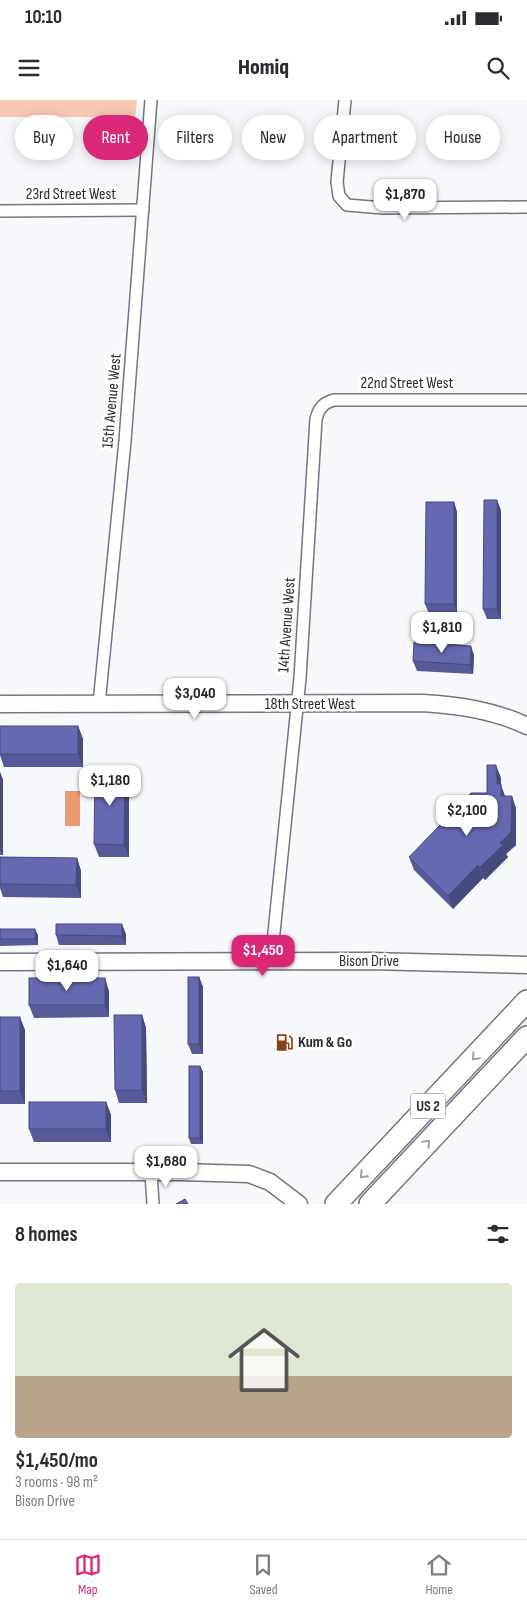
<!DOCTYPE html>
<meta charset="utf-8">
<style>
:root{--surface:#fff;--page:#f7f7f7;--text:#2b2b33;--muted:#7c7c81;--line:#e1e1e2;--accent:#db2777}
body{margin:0;font-family:"Sofia Sans Condensed",sans-serif;background:var(--page);color:var(--text);height:100vh;display:flex;flex-direction:column;font-size:19px;white-space:nowrap}
*{box-sizing:border-box;margin:0}
p{font-size:16px;color:var(--muted)}
.icon{flex:none;width:28px;height:28px;fill:none;stroke:currentColor;stroke-width:2;stroke-linecap:round;stroke-linejoin:round}
.map{position:relative;height:1104px;overflow:hidden}
.side{display:flex;flex-direction:column;background:var(--surface);flex:1}
.side>*{flex:none}
.guide{position:absolute;left:15px;top:15px;width:498px;height:45px;display:flex;gap:10px}
.price{position:absolute;translate:-50% -42px;padding:0 11px;border-radius:10px;background:#fff;color:#222;font-size:16px;line-height:32px;filter:drop-shadow(0 1px 2px #0008)}
.price::after{content:'';position:absolute;left:50%;top:30px;width:15px;height:11px;margin-left:-8px;background:inherit;clip-path:polygon(0 0,100% 0,50% 100%)}
.price.selected{background:var(--accent);color:#fff}
ul{padding:0;list-style:none}
li{display:grid;align-content:center;gap:10px;height:265px;padding:0 15px}
li span{display:grid;place-items:center;height:155px;border-radius:5px;color:#555}
li>.icon{margin-inline-start:auto}
span .icon{width:90px;height:90px;fill:#fffc;stroke-width:1}
li b{font-size:21px}
h2{display:flex;justify-content:space-between;align-items:center;height:60px;padding:0 15px;font-size:21px}
.pill{padding:0 18px;border-radius:22px;background:var(--surface);box-shadow:0 2px 12px #0003;font-size:18px;line-height:45px}
.pill.selected{background:var(--accent);color:#fff}
.status{display:flex;justify-content:space-between;align-items:center;height:35px;padding:0 25px;background:var(--surface);direction:ltr}
.status svg{height:14px;fill:currentColor}
header{display:flex;justify-content:space-between;align-items:center;height:65px;padding:0 15px;background:var(--surface);font-size:22px;font-weight:800}
.menu{display:flex;justify-content:space-around;align-items:center;height:70px;border-top:1px solid var(--line);background:var(--surface);font-size:14px;color:var(--muted)}
.menu a{display:grid;justify-items:center;gap:2px}
.menu .selected{color:var(--accent)}
.map>svg:first-child{display:block}
.green{fill:#f8c8b3}
.water{fill:#eb9a74}
.lines{fill:none;stroke-linecap:round;stroke-linejoin:round}
.street-casing{stroke:#727585;stroke-width:14}
.secondary-casing{stroke:#727585;stroke-width:19}
.highway-casing{stroke:#727585;stroke-width:24}
.street{stroke:#fff;stroke-width:11}
.secondary{stroke:#fff;stroke-width:16}
.highway{stroke:#fff;stroke-width:21}
.wall{fill:#565a98}
.shaded-wall{fill:#464a7c}
.building{fill:#6469b1;stroke:#464a7c}
.oneway{stroke:#9fa0a3}
.labels{text-anchor:middle;dominant-baseline:central;stroke-width:5;stroke-linejoin:round;paint-order:stroke}
.shield{fill:#fff;stroke:#6a6b70;stroke-width:1}
.shield-label{font-size:15px;font-weight:bold;fill:#2a2b32}
.street-label{font-size:16px;fill:#2a2b32;stroke:#fff}
.poi-label{font-size:16px;font-weight:bold;fill:#2a2b32;stroke:#fff;text-anchor:start}
</style>
<div class="status"><b>10:10</b><svg viewBox="0 0 49 12"><path d="M0 12V9h3v3zM5 12V6h3v6zM10 12V3h3v9zM15 12V0h3v12zM26 1h20v11H26zM47 4h2v5h-2z"/></svg></div>
<header><svg class="icon" aria-label="menu" viewBox="0 0 24 24"><path d="M4 6h16M4 12h16M4 18h16"/></svg>Homiq<svg class="icon" aria-label="search" viewBox="0 0 24 24"><circle cx="10" cy="10" r="6"/><path d="M15 15l6 6"/></svg></header>
<div class="map">
<svg width="527" height="1104" viewBox="0 0 527 1104">
<rect width="100%" height="100%" fill="#f7f8fc"/>
<!-- green -->
<polygon class="green" points="0,0 137,0 135,17 0,17"/>
<!-- water -->
<rect class="water" x="65" y="691" width="15" height="35"/>
<g class="lines">
<defs>
<g id="street">
<polyline points="345,0 337,82 339,96 347,105 383,108 527,107"/>
<polyline points="0,111 143,110"/>
<polyline points="99,604 125,341 151,0"/>
<path d="M271,862l29,-284 16,-259c3,-11 7,-16 18,-19h193"/>
<polyline points="151,1073 153,1104"/>
</g>
<g id="secondary">
<path d="M0,604l422,-1c36,2 72,7 105,23"/>
<polyline points="0,862 369,861 527,865"/>
<polyline points="0,1072 180,1072 249,1074 270,1082 299,1104"/>
</g>
<g id="highway">
<polyline points="336,1104 527,901"/>
<polyline points="370,1104 527,937"/>
</g>
</defs>
<!-- street casing -->
<use href="#street" class="street-casing"/>
<!-- secondary casing -->
<use href="#secondary" class="secondary-casing"/>
<!-- highway casing -->
<use href="#highway" class="highway-casing"/>
<!-- street -->
<use href="#street" class="street"/>
<!-- secondary -->
<use href="#secondary" class="secondary"/>
<!-- highway -->
<use href="#highway" class="highway"/>
</g>
<!-- wall -->
<g class="wall">
<polygon points="454,402 457,412 457,514 429,514 425,504"/>
<polygon points="501,410 501,519 487,519 483,509"/>
<polygon points="474,555 473,574 417,571 413,561"/>
<polygon points="0,626 78,626 83,639 83,667 4,667 0,655"/>
<polygon points="0,672 3,680 3,755 0,755"/>
<polygon points="501,678 501,685 505,696 516,708 516,745 506,754 508,757 485,780 483,778 453,809 414,770 409,757 487,693"/>
<polygon points="129,682 129,757 99,757 94,744"/>
<polygon points="0,757 77,758 81,771 81,798 3,797 0,788"/>
<polygon points="0,829 38,835 38,845 0,846"/>
<polygon points="126,834 126,845 59,845 56,835"/>
<polygon points="199,877 203,887 203,954 192,954 188,944"/>
<polygon points="109,891 109,917 34,918 29,905"/>
<polygon points="142,915 146,928 147,1003 119,1003 115,990"/>
<polygon points="0,917 25,930 25,1004 0,1004"/>
<polygon points="200,966 203,972 203,1044 191,1044 189,1038"/>
<polygon points="106,1002 111,1015 111,1042 34,1042 29,1029"/>
</g>
<!-- shaded-wall -->
<g class="shaded-wall">
<polygon points="497,400 501,410 501,519 497,509"/>
<polygon points="454,402 457,412 457,514 454,504"/>
<polygon points="471,546 474,555 473,574 470,565"/>
<polygon points="78,626 83,639 83,667 78,654"/>
<polygon points="496,665 501,678 501,685 505,697 505,709 497,684"/>
<polygon points="125,669 129,682 129,757 124,745"/>
<polygon points="0,672 3,680 3,755 0,748"/>
<polygon points="512,696 516,708 516,745 506,754 508,757 485,780 480,767 500,743"/>
<polygon points="77,758 81,771 81,798 76,785"/>
<polygon points="478,765 483,778 453,809 448,796"/>
<polygon points="122,824 126,834 126,845 122,836"/>
<polygon points="35,829 38,835 38,845 35,839"/>
<polygon points="199,877 203,887 203,954 199,944"/>
<polygon points="105,878 109,891 109,917 105,905"/>
<polygon points="142,915 146,928 147,1003 142,990"/>
<polygon points="20,917 25,930 25,1004 20,991"/>
<polygon points="200,966 203,972 203,1044 200,1038"/>
<polygon points="106,1002 111,1015 111,1042 106,1029"/>
</g>
<!-- building -->
<g class="building">
<polygon points="484,400 497,400 497,509 483,509"/>
<polygon points="426,402 454,402 454,504 425,504"/>
<polygon points="414,542 471,546 470,565 413,561"/>
<rect x="0" y="626" width="78" height="28"/>
<polygon points="487,665 496,665 497,684 501,684 501,696 512,696 511,732 500,743 503,745 480,767 478,765 448,796 409,757 471,693 487,693"/>
<polygon points="95,668 125,669 124,745 94,744"/>
<polygon points="0,757 77,758 76,785 0,784"/>
<polygon points="56,824 122,824 122,836 56,835"/>
<rect x="0" y="829" width="35" height="10"/>
<rect x="188" y="877" width="11" height="67"/>
<rect x="29" y="878" width="76" height="27"/>
<polygon points="114,915 142,915 142,990 115,990"/>
<rect x="0" y="917" width="20" height="74"/>
<rect x="189" y="966" width="11" height="72"/>
<rect x="29" y="1002" width="77" height="27"/>
<polygon points="185,1099 188,1104 176,1104"/>
</g>
<!-- one-way arrows -->
<defs><path id="oneway-chevron" d="M-2-3.5L2.5 0L-2 3.5" fill="none" stroke-width="1.6" stroke-linecap="round" stroke-linejoin="round" transform="scale(1.25)"/></defs>
<g class="oneway">
<use href="#oneway-chevron" transform="translate(475 957) rotate(133)"/>
<use href="#oneway-chevron" transform="translate(427 1043) rotate(-47)"/>
<use href="#oneway-chevron" transform="translate(363 1075) rotate(134)"/>
</g>
<!-- icons -->
<defs>
<symbol id="fuel-bare" viewBox="-9 -9 18 18"><path d="M-5.5-6h7V0h2V4h1.3V-2.5L3-4.5l.8-.8L6-3V5H2.5V1h-1V6h-7ZM-4.2-4.7v3.2H.2V-4.7Z" fill="#853f1a" stroke="#fff" stroke-width="2.5" paint-order="stroke"/></symbol>
</defs>
<g fill-rule="evenodd">
<use href="#fuel-bare" x="272" y="930" width="25" height="25"/>
</g>
<g class="labels">
<!-- shield labels -->
<rect class="shield" x="410.5" y="993.5" width="35" height="25" rx="4"/>
<g class="shield-label">
<text x="428" y="1006">US 2</text>
</g>
<!-- street labels -->
<g class="street-label">
<text x="71" y="94">23rd Street West</text>
<text x="407" y="283">22nd Street West</text>
<text transform="translate(112 301) rotate(-85)">15th Avenue West</text>
<text transform="translate(287 525) rotate(-86)">14th Avenue West</text>
<text x="310" y="604">18th Street West</text>
<text x="369" y="861">Bison Drive</text>
</g>
<!-- poi labels -->
<g class="poi-label">
<text x="298" y="942">Kum &amp; Go</text>
</g>
</g>
</svg>
<b class="price" style="left:405px;top:121px">$1,870</b>
<b class="price" style="left:442px;top:554px">$1,810</b>
<b class="price" style="left:195px;top:620px">$3,040</b>
<b class="price" style="left:110px;top:707px">$1,180</b>
<b class="price" style="left:467px;top:737px">$2,100</b>
<b class="price selected" style="left:263px;top:877px">$1,450</b>
<b class="price" style="left:67px;top:892px">$1,640</b>
<b class="price" style="left:166px;top:1088px">$1,680</b>
<div class="guide">
<a class="pill">Buy</a>
<a class="pill selected">Rent</a>
<a class="pill">Filters</a>
<a class="pill">New</a>
<a class="pill">Apartment</a>
<a class="pill">House</a>
</div>
</div>
<section class="side">
<h2>8 homes<svg class="icon" aria-label="filters" viewBox="0 0 24 24"><path d="M4 7h16M4 17h16"/><circle cx="9" cy="7" r="2"/><circle cx="15" cy="17" r="2"/></svg></h2>
<ul>
<li><span style="background:linear-gradient(#dfe7d0 60%,#b9a48a 0)"><svg class="icon" aria-label="home" viewBox="0 0 24 24"><path d="M3 11l9-7 9 7M6 9v11h12V9"/></svg></span><div><b>$1,450/mo</b><p>3 rooms · 98 m²</p><p>Bison Drive</p></div></li>
</ul>
</section>
<nav class="menu">
<a class="selected"><svg class="icon" aria-label="map" viewBox="0 0 24 24"><path d="M3 6l6-2 6 2 6-2v14l-6 2-6-2-6 2zM9 4v14M15 6v14"/></svg>Map</a>
<a><svg class="icon" aria-label="saved" viewBox="0 0 24 24"><path d="M7 4h10v16l-5-4-5 4z"/></svg>Saved</a>
<a><svg class="icon" aria-label="home" viewBox="0 0 24 24"><path d="M3 11l9-7 9 7M6 9v11h12V9"/></svg>Home</a>
</nav>
